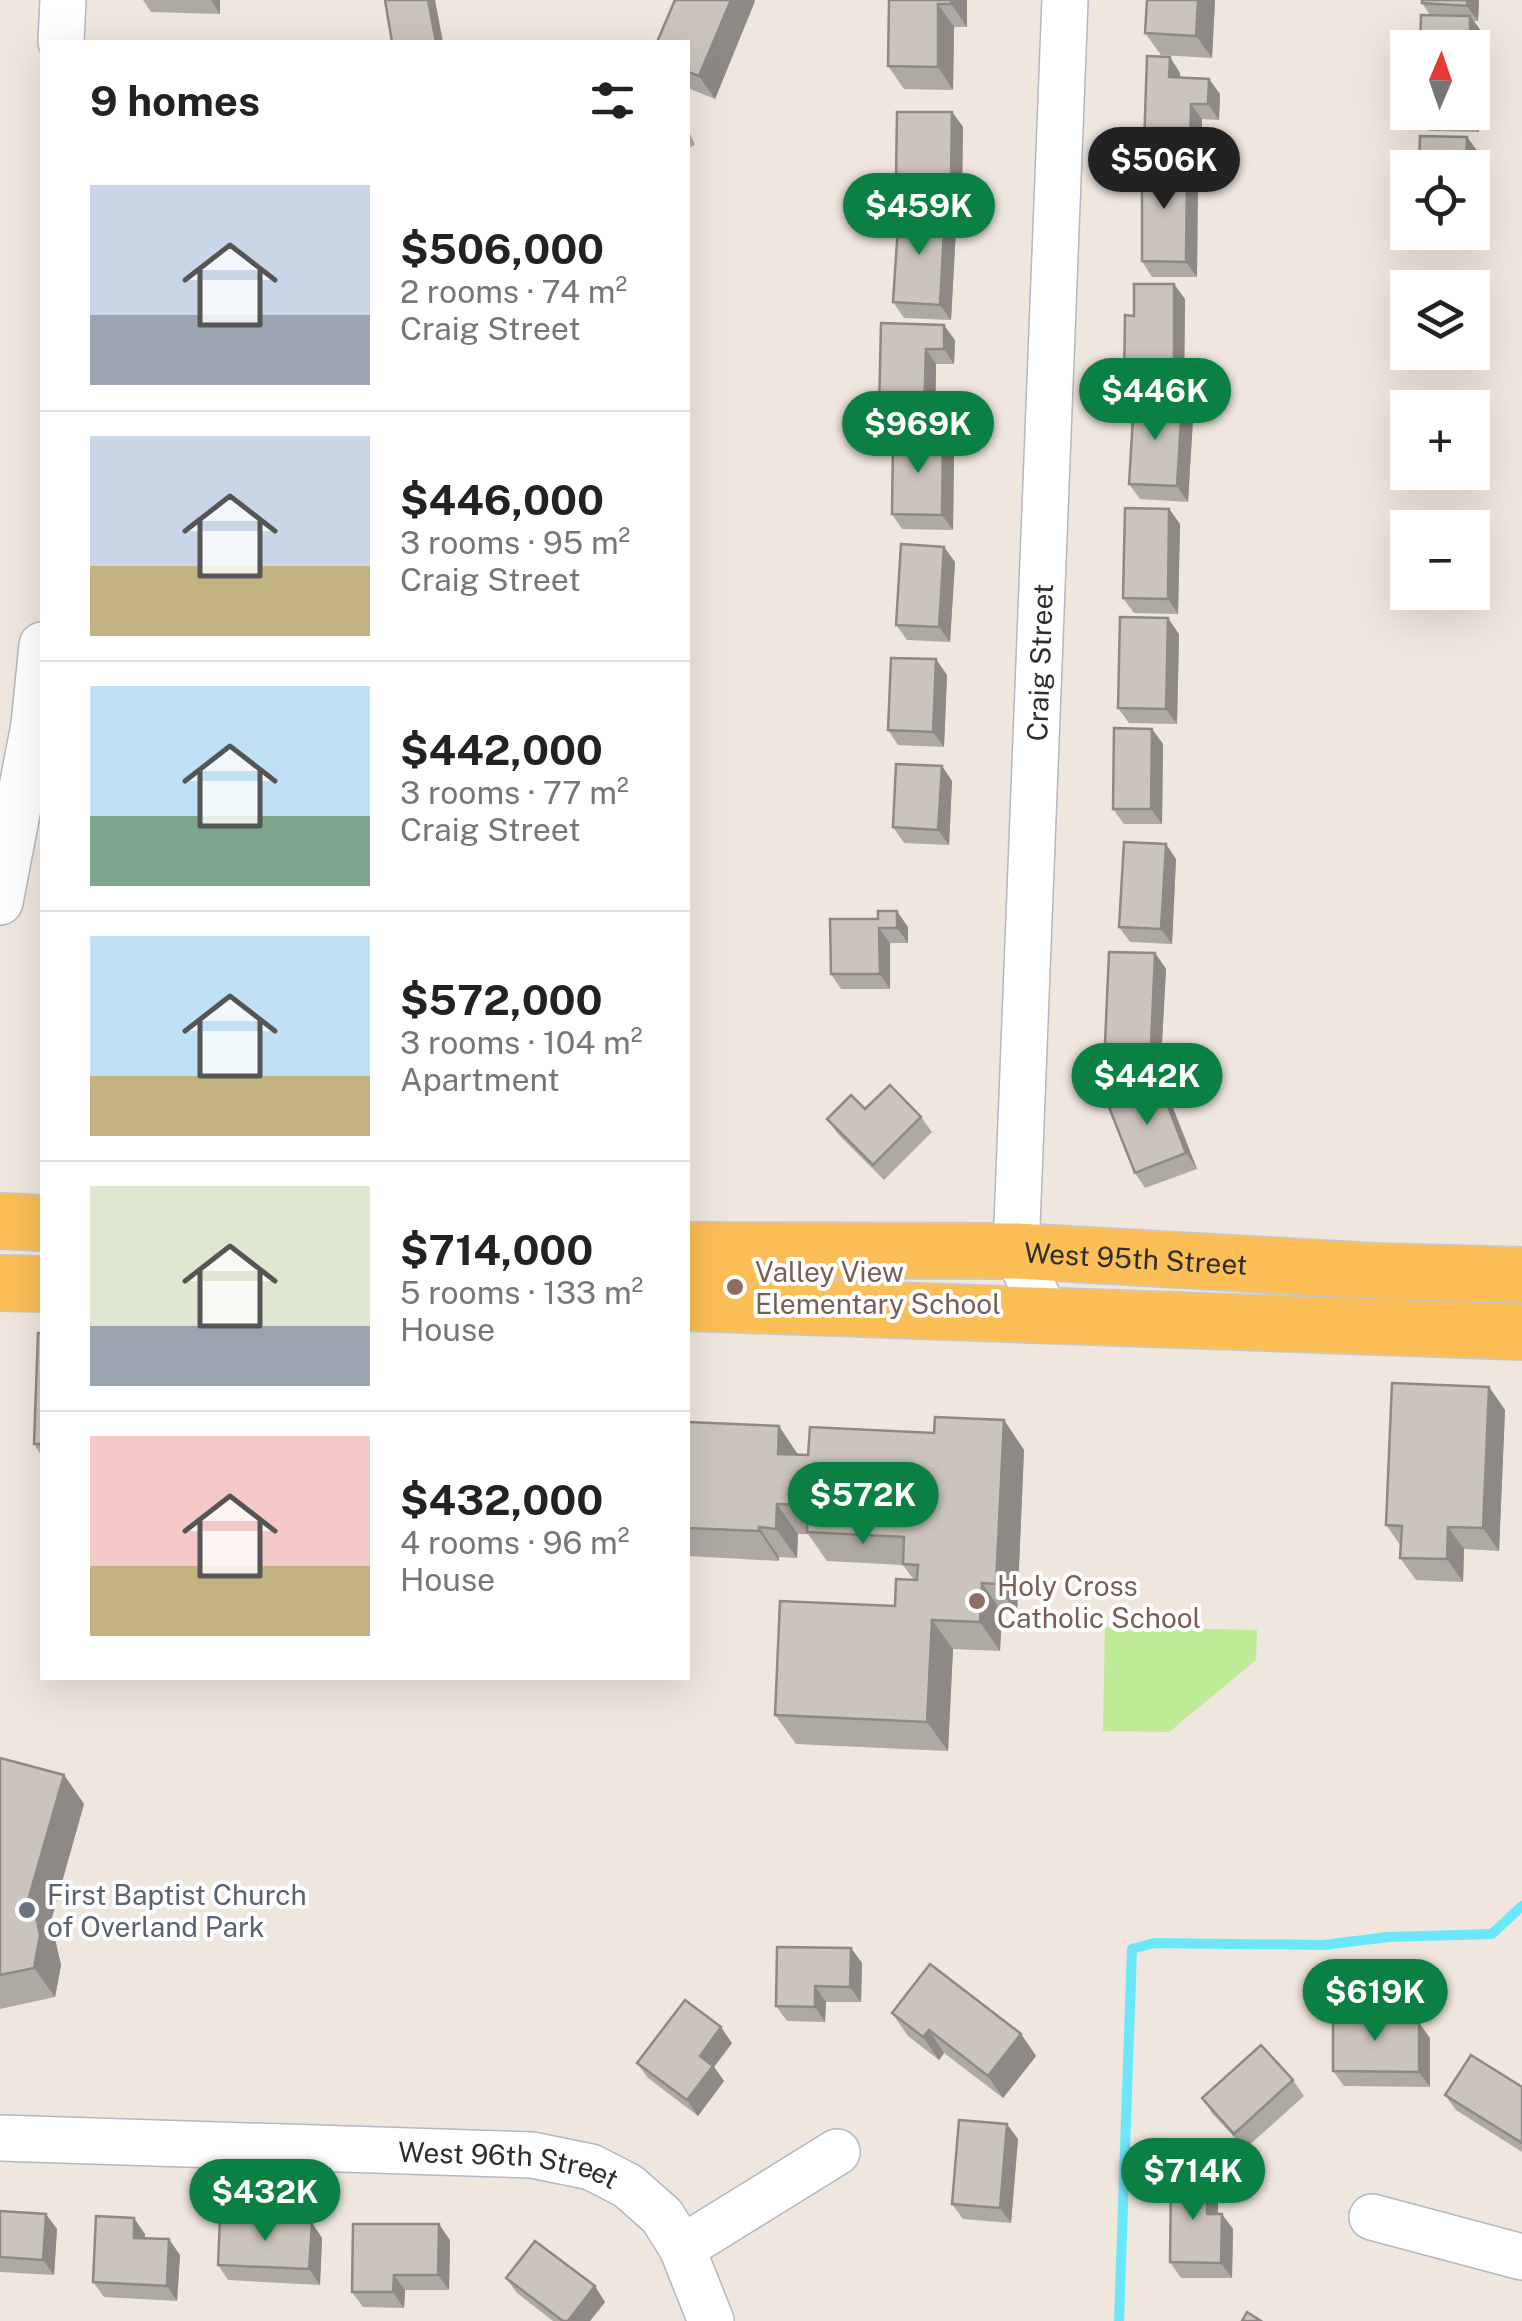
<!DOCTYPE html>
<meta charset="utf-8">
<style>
:root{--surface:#fff;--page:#f6f6f6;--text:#222;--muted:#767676;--line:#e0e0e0;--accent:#0b8043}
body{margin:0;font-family:"Public Sans",sans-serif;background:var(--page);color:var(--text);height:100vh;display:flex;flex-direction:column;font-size:38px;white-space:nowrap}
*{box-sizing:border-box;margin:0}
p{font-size:32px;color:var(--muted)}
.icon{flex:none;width:55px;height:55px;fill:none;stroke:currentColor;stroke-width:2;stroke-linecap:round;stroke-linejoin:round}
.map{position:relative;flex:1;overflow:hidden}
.panel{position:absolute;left:40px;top:40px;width:650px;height:1640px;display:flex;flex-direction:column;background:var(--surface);border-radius:0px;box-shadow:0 10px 40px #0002}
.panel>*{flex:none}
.needle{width:65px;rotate:2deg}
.controls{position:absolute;left:1390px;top:30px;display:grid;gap:20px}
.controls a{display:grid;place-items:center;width:100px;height:100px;border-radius:0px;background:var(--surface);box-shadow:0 10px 40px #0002;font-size:50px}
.price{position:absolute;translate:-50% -85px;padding:0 22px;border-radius:35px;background:var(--accent);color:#fff;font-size:32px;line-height:65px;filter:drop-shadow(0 2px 5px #0008)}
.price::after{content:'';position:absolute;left:50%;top:60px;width:30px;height:22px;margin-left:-15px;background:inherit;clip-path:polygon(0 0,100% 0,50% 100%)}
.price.on{background:#222;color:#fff}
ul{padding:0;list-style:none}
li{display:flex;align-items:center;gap:30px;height:250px;padding:0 50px}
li+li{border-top:2px solid var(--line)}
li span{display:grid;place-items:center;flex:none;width:280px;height:200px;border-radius:0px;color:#555}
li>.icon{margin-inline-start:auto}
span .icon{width:120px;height:120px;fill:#fffc;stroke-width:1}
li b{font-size:42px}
h2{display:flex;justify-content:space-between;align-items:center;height:120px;padding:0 50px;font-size:42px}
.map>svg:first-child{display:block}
.green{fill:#bfea97}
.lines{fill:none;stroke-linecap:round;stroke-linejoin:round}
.stream{stroke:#6ae7f9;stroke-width:10}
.minor-casing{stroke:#b2b7c1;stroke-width:48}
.major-casing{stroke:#c8c8c8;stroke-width:58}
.minor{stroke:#fff;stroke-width:45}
.major{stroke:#fcbe57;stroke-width:55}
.wall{fill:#afa9a3}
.shaded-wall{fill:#8e8984}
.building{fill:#cbc4bd;stroke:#8e8984;stroke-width:2.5}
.education-dot{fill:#8d6e63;stroke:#fff;stroke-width:4}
.worship-dot{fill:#6b7280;stroke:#fff;stroke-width:4}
.labels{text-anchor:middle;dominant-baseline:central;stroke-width:8;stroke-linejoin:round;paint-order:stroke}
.street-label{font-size:28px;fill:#2d2d2d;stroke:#fff}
.education-label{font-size:28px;fill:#785e54;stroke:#fff;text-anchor:start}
.worship-label{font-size:28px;fill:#5b616d;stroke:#fff;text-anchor:start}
</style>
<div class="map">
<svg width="1522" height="2321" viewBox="0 0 1522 2321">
<rect width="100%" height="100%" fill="#efe6de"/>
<!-- green -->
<polygon class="green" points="1105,1627 1257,1630 1256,1660 1169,1732 1103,1731"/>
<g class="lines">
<!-- stream -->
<polyline class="stream" points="1119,2321 1132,1949 1154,1943 1324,1945 1388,1937 1492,1934 1522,1906"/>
<defs>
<g id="minor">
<polyline points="61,42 63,0"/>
<polyline points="0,902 34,725 42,645"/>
<path id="s1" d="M1047,1317l-31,-66 49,-1251"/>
<path id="s2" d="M0,2138l532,17 59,12 37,19 34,30 20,32 29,73"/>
<polyline points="1372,2217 1522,2257"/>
<polyline points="682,2248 837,2152"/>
</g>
<g id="major">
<polyline points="0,1221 42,1223"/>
<path id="s3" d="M688,1250l328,1 359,20 147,4"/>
<polyline points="0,1283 42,1284"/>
<polyline points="688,1303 1522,1332"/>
</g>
</defs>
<!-- minor casing -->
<use href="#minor" class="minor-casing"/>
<!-- major casing -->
<use href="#major" class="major-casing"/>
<!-- minor -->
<use href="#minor" class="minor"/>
<!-- major -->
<use href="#major" class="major"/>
</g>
<!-- wall -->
<g class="wall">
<polygon points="143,0 220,0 220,14 151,12"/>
<polygon points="675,0 754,0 755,1 715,99 688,88 688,42"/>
<polygon points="889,0 967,0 967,27 954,27 953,90 904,89 888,66"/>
<polygon points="1215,0 1212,58 1161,55 1145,33"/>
<polygon points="1479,0 1478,21 1474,21 1481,31 1479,132 1429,131 1418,116 1430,15 1422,3"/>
<polygon points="1180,73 1180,78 1209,79 1220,94 1219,120 1202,119 1201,163 1155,162 1144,146"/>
<polygon points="952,112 963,127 962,194 907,193 896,178"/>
<polygon points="688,129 695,145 688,148"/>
<polygon points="1467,137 1478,152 1476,242 1428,241 1422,232 1472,232"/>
<polygon points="1187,163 1198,178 1197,277 1152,277 1142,261"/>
<polygon points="945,213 956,229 951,320 904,318 893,302"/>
<polygon points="1185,299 1184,393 1135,393 1124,378 1134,316"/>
<polygon points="881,323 955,340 954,364 936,364 935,428 890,427 879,412"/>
<polygon points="1182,403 1193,418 1188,502 1140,499 1129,484"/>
<polygon points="954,454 953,530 902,529 892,514"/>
<polygon points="1169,509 1180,524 1178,614 1134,613 1123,598"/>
<polygon points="944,547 955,562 950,642 907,640 896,625"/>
<polygon points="1179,634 1177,724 1129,723 1118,708"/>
<polygon points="947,675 944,747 898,745 888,730"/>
<polygon points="1152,729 1163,744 1162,824 1124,824 1113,809"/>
<polygon points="942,766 952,781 949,845 904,843 893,827"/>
<polygon points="1176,859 1172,944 1130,942 1119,927"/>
<polygon points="830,919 908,927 908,943 890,943 890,989 841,989 831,974"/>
<polygon points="1155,953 1166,969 1161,1061 1116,1059 1105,1044"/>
<polygon points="1169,1098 1197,1169 1145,1188 1135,1173"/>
<polygon points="865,1109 921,1117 932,1132 884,1180 838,1134 827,1119"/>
<polygon points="42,1333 42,1457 34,1444"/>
<polygon points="1489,1387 1505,1410 1499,1551 1464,1549 1463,1582 1416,1580 1400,1558 1401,1546 1386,1525"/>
<polygon points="1004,1420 1024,1450 1017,1613 1002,1612 1000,1651 953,1649 948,1751 796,1744 775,1715 895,1606 914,1580 903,1565 827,1561 808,1534 798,1534 797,1558 779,1557 779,1561 688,1556 688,1422 799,1455 808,1455"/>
<polygon points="0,1758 64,1775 84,1804 49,1928 54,1935 61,1965 55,1997 0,2009"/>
<polygon points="862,1963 861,2002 826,2002 825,2022 787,2021 776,2006"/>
<polygon points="892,2013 1021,2034 1036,2056 1003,2098 944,2053 939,2060 908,2036"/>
<polygon points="1395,2020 1395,2023 1419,2023 1430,2038 1430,2087 1344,2086 1333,2071"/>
<polygon points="732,2043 714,2067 724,2081 698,2116 648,2078 637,2063"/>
<polygon points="1293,2080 1304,2096 1245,2149 1212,2113 1202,2098"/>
<polygon points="1522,2087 1522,2152 1456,2110 1445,2095"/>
<polygon points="1018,2139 1011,2223 963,2219 952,2204"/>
<polygon points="1218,2192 1218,2214 1233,2229 1232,2278 1181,2278 1170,2262"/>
<polygon points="0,2211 57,2229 54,2275 0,2272"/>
<polygon points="312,2223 322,2238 320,2285 228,2280 218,2265"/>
<polygon points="145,2234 145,2238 180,2255 177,2301 104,2297 93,2282"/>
<polygon points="450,2240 449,2290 405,2290 404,2308 363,2307 352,2292"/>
<polygon points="506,2278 605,2302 590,2321 553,2321 517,2293"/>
</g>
<!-- shaded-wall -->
<g class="shaded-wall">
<polygon points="211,0 220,0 220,14"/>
<polygon points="428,0 435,0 443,42 436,42"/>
<polygon points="731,0 754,0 755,1 715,99 699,76"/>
<polygon points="951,0 967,0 967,27 951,4"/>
<polygon points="1198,0 1215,0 1212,58 1196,36"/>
<polygon points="1467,0 1479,0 1478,21 1467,6"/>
<polygon points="938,4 954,27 953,90 938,67"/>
<polygon points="1470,16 1481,31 1479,132 1468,117 1468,112 1472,112 1472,48 1470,48"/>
<polygon points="1170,57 1180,73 1180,92 1169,77"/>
<polygon points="1209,79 1220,94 1219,120 1208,104"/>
<polygon points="1191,104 1202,119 1201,163 1190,147"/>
<polygon points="952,112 963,127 962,194 951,178"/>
<polygon points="1467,137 1478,152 1476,242 1469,232 1472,232 1472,168 1466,168"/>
<polygon points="1187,163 1198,178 1197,277 1186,262"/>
<polygon points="945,213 956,229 951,320 940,305"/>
<polygon points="1174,284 1185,299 1184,393 1174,378"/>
<polygon points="944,325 955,340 954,364 944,349"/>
<polygon points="926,349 936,364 935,428 924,413"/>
<polygon points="1182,403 1193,418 1188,502 1177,486"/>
<polygon points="943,439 954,454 953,530 942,515"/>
<polygon points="1169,509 1180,524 1178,614 1168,599"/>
<polygon points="944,547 955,562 950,642 939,627"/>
<polygon points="1168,618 1179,634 1177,724 1166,709"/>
<polygon points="936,659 947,675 944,747 933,732"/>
<polygon points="1152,729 1163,744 1162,824 1151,809"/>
<polygon points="942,766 952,781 949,845 938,830"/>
<polygon points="1166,844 1176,859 1172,944 1161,929"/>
<polygon points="897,911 908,927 908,943 897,928"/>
<polygon points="879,928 890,943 890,989 880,974"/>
<polygon points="1155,953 1166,969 1161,1061 1151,1046"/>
<polygon points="1159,1083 1169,1098 1197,1169 1186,1153"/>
<polygon points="1489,1387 1505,1410 1499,1551 1483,1528"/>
<polygon points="1004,1420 1024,1450 1017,1613 996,1584"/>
<polygon points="779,1426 799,1456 778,1454"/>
<polygon points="777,1504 798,1534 797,1558 776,1529"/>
<polygon points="759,1527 779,1557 779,1561 759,1531"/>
<polygon points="1448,1527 1464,1549 1463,1582 1447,1559"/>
<polygon points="982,1583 1002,1612 1000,1651 980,1622"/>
<polygon points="932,1620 953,1649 948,1751 927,1722"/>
<polygon points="64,1775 84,1804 49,1928 54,1935 61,1965 55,1997 34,1968 27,1904"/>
<polygon points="851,1948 862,1963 861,2002 850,1987"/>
<polygon points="815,1986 826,2002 825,2022 815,2007"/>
<polygon points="1384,2005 1395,2020 1395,2038 1384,2023"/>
<polygon points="1419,2023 1430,2038 1430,2087 1419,2072"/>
<polygon points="721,2027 732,2043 714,2067 724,2081 698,2116 687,2100 700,2056"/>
<polygon points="929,2030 944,2053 939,2060 923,2037"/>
<polygon points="1021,2034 1036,2056 1003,2098 988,2076"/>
<polygon points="1007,2124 1018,2139 1011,2223 1000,2208"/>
<polygon points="1207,2177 1218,2192 1218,2230 1207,2214"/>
<polygon points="46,2214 57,2229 54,2275 43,2260"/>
<polygon points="1222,2214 1233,2229 1232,2278 1221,2263"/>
<polygon points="134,2218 145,2234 144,2253 134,2238"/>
<polygon points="312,2223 322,2238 320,2285 309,2269"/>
<polygon points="439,2224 450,2240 449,2290 438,2275"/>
<polygon points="169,2239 180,2255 177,2301 167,2286"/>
<polygon points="394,2275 405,2290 404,2308 393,2292"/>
<polygon points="595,2286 605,2302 590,2321 568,2321"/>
</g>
<!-- building -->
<g class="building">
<polygon points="385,0 428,0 436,42 392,42"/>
<polygon points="675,0 731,0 699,76 688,72 688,42 657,42"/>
<polygon points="889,0 951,0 951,4 938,4 938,67 888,66"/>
<polygon points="1147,0 1198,0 1196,36 1145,33"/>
<polygon points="1422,0 1467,0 1467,6 1422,3"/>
<polygon points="1421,15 1470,16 1470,48 1420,48"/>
<polygon points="1147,56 1170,57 1169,77 1209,79 1208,104 1191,104 1190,147 1144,146"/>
<polygon points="897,112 952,112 951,178 896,178"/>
<polygon points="1419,112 1468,112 1468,117 1418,116"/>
<polygon points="1420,136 1467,137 1466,168 1419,168"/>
<polygon points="1142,162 1187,163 1186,262 1142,261"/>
<polygon points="899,211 945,213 940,305 893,302"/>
<polygon points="1134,284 1174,284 1174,378 1124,378 1125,315 1134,316"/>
<polygon points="881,323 944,325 944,349 926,349 924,413 879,412"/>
<polygon points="1134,400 1182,403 1177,486 1129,484"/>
<polygon points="893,438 943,439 942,515 892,514"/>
<polygon points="1125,508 1169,509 1168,599 1123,598"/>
<polygon points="901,544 944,547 939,627 896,625"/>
<polygon points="1120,617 1168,618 1166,709 1118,708"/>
<polygon points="891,658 936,659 933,732 888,730"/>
<polygon points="1114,728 1152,729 1151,809 1113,809"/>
<polygon points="896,764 942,766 938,830 893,827"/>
<polygon points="1124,842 1166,844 1161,929 1119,927"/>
<polygon points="878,911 897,911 897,928 879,928 880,974 831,974 830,919 878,919"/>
<polygon points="1109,952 1155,953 1151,1046 1105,1044"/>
<polygon points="1159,1083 1186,1153 1135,1173 1107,1102"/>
<polygon points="890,1085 921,1117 873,1165 827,1119 851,1095 865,1109"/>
<polygon points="38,1333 42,1333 42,1444 34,1444"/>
<polygon points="1392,1383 1489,1387 1483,1528 1448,1527 1447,1559 1400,1558 1402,1526 1386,1525"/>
<polygon points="935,1417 1004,1420 996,1584 982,1583 980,1622 932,1620 927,1722 775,1715 780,1601 895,1606 896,1579 917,1580 918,1565 903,1564 904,1537 807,1532 808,1505 777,1504 776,1529 759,1527 759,1531 688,1528 688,1422 779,1426 778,1454 808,1455 810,1427 934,1433"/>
<polygon points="0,1758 64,1775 27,1904 34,1906 40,1935 34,1968 0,1975"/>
<polygon points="777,1947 851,1948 850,1987 815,1986 815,2007 776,2006"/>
<polygon points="930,1964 1021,2034 988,2076 929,2030 923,2037 892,2013"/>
<polygon points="685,2000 721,2027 700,2056 713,2066 687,2100 637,2063"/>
<polygon points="1357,2005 1384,2005 1384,2023 1419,2023 1419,2072 1333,2071 1333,2021 1357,2022"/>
<polygon points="1261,2045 1293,2080 1234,2134 1202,2098"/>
<polygon points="1471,2055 1522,2087 1522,2143 1445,2095"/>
<polygon points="959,2120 1007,2124 1000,2208 952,2204"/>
<polygon points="1171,2177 1207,2177 1207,2214 1222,2214 1221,2263 1170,2262"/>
<polygon points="0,2211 46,2214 43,2260 0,2257"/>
<polygon points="96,2216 134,2218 134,2238 169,2239 167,2286 93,2282"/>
<polygon points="220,2218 312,2223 309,2269 218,2265"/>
<polygon points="353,2224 439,2224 438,2275 394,2275 393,2292 352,2292"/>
<polygon points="535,2241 595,2286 568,2321 563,2321 506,2278"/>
<polygon points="1247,2312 1261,2321 1242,2321"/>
</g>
<!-- markers -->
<g class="education-dot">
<circle cx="735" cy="1287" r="10"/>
<circle cx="977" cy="1601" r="10"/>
</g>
<circle class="worship-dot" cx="27" cy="1910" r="10"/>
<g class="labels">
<!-- street labels -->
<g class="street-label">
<text stroke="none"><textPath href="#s1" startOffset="662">Craig Street</textPath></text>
<text stroke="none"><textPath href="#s3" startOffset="448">West 95th Street</textPath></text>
<text stroke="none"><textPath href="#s2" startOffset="510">West 96th Street</textPath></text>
</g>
<!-- education labels -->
<g class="education-label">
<text x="755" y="1271">Valley View<tspan x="755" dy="32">Elementary School</tspan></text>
<text x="997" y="1585">Holy Cross<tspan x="997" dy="32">Catholic School</tspan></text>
</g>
<!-- worship labels -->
<g class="worship-label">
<text x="47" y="1894">First Baptist Church<tspan x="47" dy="32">of Overland Park</tspan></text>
</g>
</g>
</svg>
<div class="controls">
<a><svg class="needle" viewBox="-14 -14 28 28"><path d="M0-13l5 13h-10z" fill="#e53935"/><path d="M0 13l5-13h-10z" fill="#767676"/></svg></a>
<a><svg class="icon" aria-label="locate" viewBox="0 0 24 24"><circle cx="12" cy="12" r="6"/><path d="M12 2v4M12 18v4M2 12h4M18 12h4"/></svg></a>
<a><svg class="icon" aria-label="layers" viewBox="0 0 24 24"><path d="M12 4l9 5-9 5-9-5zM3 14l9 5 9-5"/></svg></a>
<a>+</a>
<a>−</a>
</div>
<b class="price on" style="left:1164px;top:212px">$506K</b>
<b class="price" style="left:919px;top:258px">$459K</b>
<b class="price" style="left:1155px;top:443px">$446K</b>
<b class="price" style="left:918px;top:476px">$969K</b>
<b class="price" style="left:1147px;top:1128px">$442K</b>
<b class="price" style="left:863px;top:1547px">$572K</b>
<b class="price" style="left:1375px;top:2044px">$619K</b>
<b class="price" style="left:1193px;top:2223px">$714K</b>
<b class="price" style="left:265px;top:2244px">$432K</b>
<section class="panel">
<h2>9 homes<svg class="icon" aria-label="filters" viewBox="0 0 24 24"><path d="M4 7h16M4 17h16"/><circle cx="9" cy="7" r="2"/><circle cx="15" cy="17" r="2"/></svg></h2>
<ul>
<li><span style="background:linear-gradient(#c9d6e8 65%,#9aa5b1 0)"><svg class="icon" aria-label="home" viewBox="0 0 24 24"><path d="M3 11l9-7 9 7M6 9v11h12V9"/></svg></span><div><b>$506,000</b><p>2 rooms · 74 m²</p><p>Craig Street</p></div></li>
<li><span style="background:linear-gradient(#c9d6e8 65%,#c2b280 0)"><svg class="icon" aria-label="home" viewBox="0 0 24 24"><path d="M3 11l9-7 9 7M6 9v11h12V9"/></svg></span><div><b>$446,000</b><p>3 rooms · 95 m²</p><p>Craig Street</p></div></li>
<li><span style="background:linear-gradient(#bfe0f5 65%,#7fa58c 0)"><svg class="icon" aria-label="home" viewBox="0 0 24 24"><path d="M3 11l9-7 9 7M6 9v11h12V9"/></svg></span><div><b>$442,000</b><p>3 rooms · 77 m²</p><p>Craig Street</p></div></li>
<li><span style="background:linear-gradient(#bfe0f5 70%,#c2b280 0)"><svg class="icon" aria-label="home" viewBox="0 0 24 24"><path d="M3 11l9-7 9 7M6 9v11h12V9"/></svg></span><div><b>$572,000</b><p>3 rooms · 104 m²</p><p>Apartment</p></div></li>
<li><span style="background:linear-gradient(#dfe7d0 70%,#9aa5b1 0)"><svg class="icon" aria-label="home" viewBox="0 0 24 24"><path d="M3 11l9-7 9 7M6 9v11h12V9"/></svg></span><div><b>$714,000</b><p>5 rooms · 133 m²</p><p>House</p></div></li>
<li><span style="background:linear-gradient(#f6c9c9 65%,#c2b280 0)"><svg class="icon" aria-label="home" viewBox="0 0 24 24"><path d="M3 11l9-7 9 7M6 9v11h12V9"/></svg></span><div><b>$432,000</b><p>4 rooms · 96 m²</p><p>House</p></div></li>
</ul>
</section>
</div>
